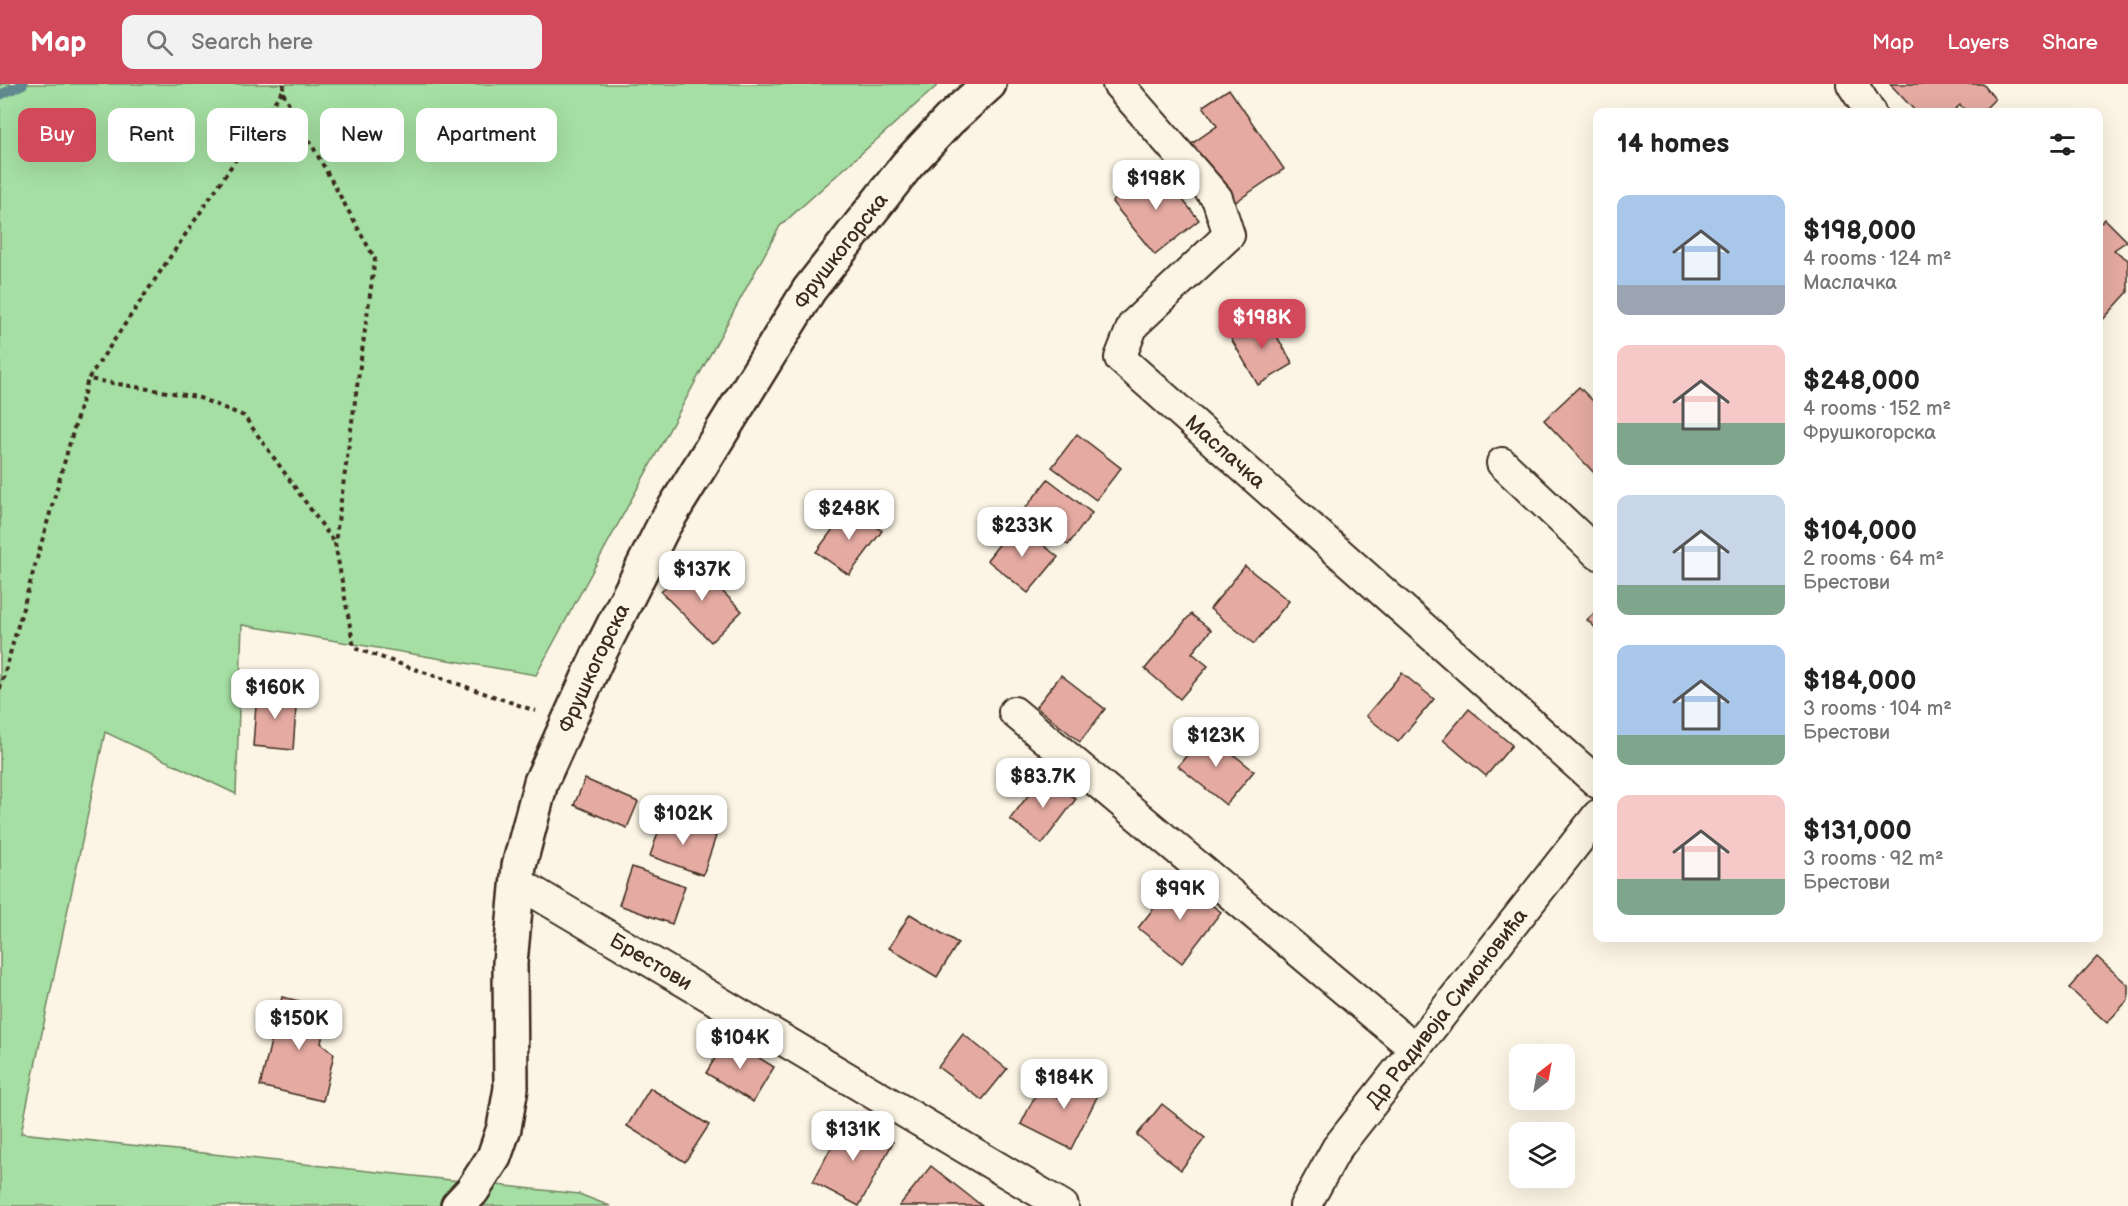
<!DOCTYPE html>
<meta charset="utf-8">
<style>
:root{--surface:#fff;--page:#f2f2f2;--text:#222;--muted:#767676;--accent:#d1495b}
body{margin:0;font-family:"Balsamiq Sans",sans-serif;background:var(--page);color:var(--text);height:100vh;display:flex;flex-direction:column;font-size:22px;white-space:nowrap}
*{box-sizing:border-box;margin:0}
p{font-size:20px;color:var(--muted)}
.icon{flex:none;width:33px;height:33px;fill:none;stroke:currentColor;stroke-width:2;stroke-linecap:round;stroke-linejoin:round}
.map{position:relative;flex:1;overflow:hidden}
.side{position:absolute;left:1593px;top:24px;width:510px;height:834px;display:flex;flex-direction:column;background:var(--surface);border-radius:12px;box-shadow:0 6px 24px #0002}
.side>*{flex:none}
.top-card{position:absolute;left:18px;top:24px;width:570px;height:54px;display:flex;gap:12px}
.needle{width:39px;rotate:31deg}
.fabs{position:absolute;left:1509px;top:960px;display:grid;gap:12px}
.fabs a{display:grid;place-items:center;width:66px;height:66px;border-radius:12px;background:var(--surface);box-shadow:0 6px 24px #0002;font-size:30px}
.price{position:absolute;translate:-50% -51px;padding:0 14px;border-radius:12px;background:#fff;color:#222;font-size:20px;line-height:39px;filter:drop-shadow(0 2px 3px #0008)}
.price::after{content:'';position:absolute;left:50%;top:36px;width:18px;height:14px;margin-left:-9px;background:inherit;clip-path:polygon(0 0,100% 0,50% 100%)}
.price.active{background:var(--accent);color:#fff}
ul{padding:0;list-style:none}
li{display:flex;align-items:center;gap:18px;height:150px;padding:0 24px}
li span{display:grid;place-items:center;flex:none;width:168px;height:120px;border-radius:12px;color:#555}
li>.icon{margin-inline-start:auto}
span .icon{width:72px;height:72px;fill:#fffc;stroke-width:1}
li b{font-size:26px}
h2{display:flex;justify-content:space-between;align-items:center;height:72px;padding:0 24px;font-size:26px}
.tag{padding:0 21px;border-radius:12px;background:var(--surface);box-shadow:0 6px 24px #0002;font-size:21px;line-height:54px}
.tag.active{background:var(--accent);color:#fff}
header{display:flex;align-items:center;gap:36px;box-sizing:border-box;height:84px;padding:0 30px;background:var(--accent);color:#fff}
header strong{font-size:28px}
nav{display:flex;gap:33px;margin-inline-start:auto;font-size:21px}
.search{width:420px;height:54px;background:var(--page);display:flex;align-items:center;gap:15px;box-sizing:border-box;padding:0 21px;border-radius:12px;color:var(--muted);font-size:22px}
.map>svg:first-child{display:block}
.green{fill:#a5dfa3;stroke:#708460;stroke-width:1.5}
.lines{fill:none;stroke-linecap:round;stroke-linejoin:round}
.stream{stroke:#61898f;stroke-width:10}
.building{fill:#e5aba2;stroke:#3b2a1e;stroke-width:1.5}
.street-casing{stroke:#3b2a1e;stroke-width:34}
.secondary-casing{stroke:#3b2a1e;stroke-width:38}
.path{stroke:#3b2a1e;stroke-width:4;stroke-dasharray:4.5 4.5;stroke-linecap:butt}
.street{stroke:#fcf5e5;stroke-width:30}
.secondary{stroke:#fcf5e5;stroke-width:33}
.labels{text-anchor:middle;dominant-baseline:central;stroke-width:4.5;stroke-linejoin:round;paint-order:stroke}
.street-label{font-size:21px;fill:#3b2a1e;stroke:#fcf5e5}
</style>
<header>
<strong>Map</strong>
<div class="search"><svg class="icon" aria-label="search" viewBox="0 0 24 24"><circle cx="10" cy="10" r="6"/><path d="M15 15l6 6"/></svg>Search here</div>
<nav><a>Map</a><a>Layers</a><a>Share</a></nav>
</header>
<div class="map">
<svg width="2128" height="1122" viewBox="0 0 2128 1122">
<rect width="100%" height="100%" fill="#fcf5e5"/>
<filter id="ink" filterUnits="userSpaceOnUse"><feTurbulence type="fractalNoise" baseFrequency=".0167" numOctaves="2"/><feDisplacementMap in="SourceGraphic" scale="12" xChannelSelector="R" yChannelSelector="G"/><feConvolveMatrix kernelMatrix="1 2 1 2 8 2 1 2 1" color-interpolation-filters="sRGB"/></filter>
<g filter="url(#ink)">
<!-- green -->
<polygon class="green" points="0,0 939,0 780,142 536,591 242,541 236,710 105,648 21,1049 579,1110 610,1122 0,1122"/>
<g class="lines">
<!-- stream -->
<polyline class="stream" points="0,11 23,0"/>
</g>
<!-- building -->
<g class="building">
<polygon points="1890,0 1983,0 1995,15 1982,28 1967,28 1960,21 1952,28 1916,28"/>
<polygon points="1229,5 1284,85 1231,121 1190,61 1217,42 1203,22"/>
<polygon points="1156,83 1199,136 1155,171 1112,118"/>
<polygon points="2105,135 2127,157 2114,166 2128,176 2128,208 2098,241 2098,141"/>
<polygon points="1265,232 1293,280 1258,301 1230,253"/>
<polygon points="1579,303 1598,322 1598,393 1544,336"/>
<polygon points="1077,350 1121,384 1096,416 1052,383"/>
<polygon points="1048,395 1092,429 1068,461 1023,427"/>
<polygon points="849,423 882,447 849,491 816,468"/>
<polygon points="1016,439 1058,473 1028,509 987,476"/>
<polygon points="692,477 742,527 711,558 661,508"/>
<polygon points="1245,482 1289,517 1254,560 1210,525"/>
<polygon points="1598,525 1598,546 1587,536"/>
<polygon points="1191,530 1211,546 1192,569 1208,582 1180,615 1145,585"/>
<polygon points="1402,589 1434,615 1398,658 1366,632"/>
<polygon points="1061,591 1105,625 1080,658 1036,623"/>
<polygon points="257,607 297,611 293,666 253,662"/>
<polygon points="1469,625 1512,661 1486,692 1443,656"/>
<polygon points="1206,648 1254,687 1226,721 1178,682"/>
<polygon points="1044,691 1076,715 1042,760 1010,735"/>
<polygon points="585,695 638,718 627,744 574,721"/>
<polygon points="663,734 716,752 703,791 650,772"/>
<polygon points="632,783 685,802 672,840 619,821"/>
<polygon points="1177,795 1221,828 1182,879 1138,844"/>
<polygon points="910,830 958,859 937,893 889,864"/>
<polygon points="2097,873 2128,901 2128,916 2107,939 2069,904"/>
<polygon points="282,913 329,924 321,959 334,970 323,1017 260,1002"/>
<polygon points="963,950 1007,985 982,1016 938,983"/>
<polygon points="727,954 774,983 753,1018 706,989"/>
<polygon points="1084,983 1105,997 1071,1065 1021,1040 1039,1004 1064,1016"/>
<polygon points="650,1004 709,1041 685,1078 627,1042"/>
<polygon points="1162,1020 1205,1054 1181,1086 1137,1051"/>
<polygon points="847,1033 893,1058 859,1122 813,1098"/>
<polygon points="931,1082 982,1122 899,1122"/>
</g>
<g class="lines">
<defs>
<g id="street">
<path id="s1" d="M1118,0l99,114 12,37 -96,90 -13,33 478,425"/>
<polyline points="1852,0 1870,28"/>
<polyline points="1502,379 1598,470"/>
<polyline points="1014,628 1415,965"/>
<path id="s2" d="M517,798l546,324"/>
<path id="s3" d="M1305,1122l32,-58 261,-333"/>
</g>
<g id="secondary">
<path id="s4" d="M458,1122l14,-15 22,-34 10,-29 7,-40 -1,-125 9,-97 22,-84 58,-128 65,-129 145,-235 98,-125 42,-45 40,-36"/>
</g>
</defs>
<!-- street casing -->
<use href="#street" class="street-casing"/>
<!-- secondary casing -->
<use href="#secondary" class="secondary-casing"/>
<!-- path -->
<g class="path">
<polyline points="284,0 282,7 375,175 335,459 354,564 536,627"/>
<polyline points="282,7 88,295 197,313 244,332 334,458"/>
<polyline points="0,605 88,295"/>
</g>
<!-- street -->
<use href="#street" class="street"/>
<!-- secondary -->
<use href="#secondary" class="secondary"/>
</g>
</g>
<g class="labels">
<!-- street labels -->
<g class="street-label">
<text stroke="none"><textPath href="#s4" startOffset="1053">Фрушкогорска</textPath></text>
<text stroke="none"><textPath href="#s1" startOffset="498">Маслачка</textPath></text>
<text stroke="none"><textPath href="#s4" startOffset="567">Фрушкогорска</textPath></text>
<text stroke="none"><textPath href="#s2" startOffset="156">Брестови</textPath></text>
<text stroke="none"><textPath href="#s3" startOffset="244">Др Радивоја Симоновића</textPath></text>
</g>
</g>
</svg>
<div class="fabs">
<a><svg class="needle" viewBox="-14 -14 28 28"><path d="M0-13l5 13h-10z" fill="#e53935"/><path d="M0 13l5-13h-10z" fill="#767676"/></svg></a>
<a><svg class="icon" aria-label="layers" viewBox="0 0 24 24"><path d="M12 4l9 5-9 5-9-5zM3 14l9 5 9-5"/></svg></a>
</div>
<b class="price" style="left:1156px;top:127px">$198K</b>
<b class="price active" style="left:1262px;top:266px">$198K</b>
<b class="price" style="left:849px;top:457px">$248K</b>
<b class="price" style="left:1022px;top:474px">$233K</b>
<b class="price" style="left:702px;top:518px">$137K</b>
<b class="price" style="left:275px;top:636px">$160K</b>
<b class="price" style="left:1216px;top:684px">$123K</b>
<b class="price" style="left:1043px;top:725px">$83.7K</b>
<b class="price" style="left:683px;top:762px">$102K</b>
<b class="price" style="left:1180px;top:837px">$99K</b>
<b class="price" style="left:299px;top:967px">$150K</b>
<b class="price" style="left:740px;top:986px">$104K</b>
<b class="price" style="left:1064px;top:1026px">$184K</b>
<b class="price" style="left:853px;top:1078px">$131K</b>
<div class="top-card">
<a class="tag active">Buy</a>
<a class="tag">Rent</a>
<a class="tag">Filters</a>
<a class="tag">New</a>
<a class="tag">Apartment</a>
</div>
<section class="side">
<h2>14 homes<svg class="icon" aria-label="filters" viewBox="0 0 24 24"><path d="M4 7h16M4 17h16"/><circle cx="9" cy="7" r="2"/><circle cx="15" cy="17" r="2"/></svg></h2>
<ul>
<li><span style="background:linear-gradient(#a9c7e8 75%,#9aa5b1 0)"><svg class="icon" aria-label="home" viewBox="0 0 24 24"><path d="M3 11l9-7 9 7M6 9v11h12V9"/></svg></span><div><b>$198,000</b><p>4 rooms · 124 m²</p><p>Маслачка</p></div></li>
<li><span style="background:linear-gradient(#f6c9c9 65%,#7fa58c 0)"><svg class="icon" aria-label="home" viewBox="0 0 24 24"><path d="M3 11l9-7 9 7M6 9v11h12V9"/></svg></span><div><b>$248,000</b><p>4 rooms · 152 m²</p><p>Фрушкогорска</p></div></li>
<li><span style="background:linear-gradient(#c9d6e8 75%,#7fa58c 0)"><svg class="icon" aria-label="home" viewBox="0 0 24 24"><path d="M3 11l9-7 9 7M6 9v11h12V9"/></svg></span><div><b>$104,000</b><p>2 rooms · 64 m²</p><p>Брестови</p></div></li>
<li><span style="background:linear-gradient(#a9c7e8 75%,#7fa58c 0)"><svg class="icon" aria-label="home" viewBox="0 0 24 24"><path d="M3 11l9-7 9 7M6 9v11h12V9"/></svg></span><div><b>$184,000</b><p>3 rooms · 104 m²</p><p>Брестови</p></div></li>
<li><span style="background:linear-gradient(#f6c9c9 70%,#7fa58c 0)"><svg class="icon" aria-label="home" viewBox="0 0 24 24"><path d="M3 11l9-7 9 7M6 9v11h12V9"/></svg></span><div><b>$131,000</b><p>3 rooms · 92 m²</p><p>Брестови</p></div></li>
</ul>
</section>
</div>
